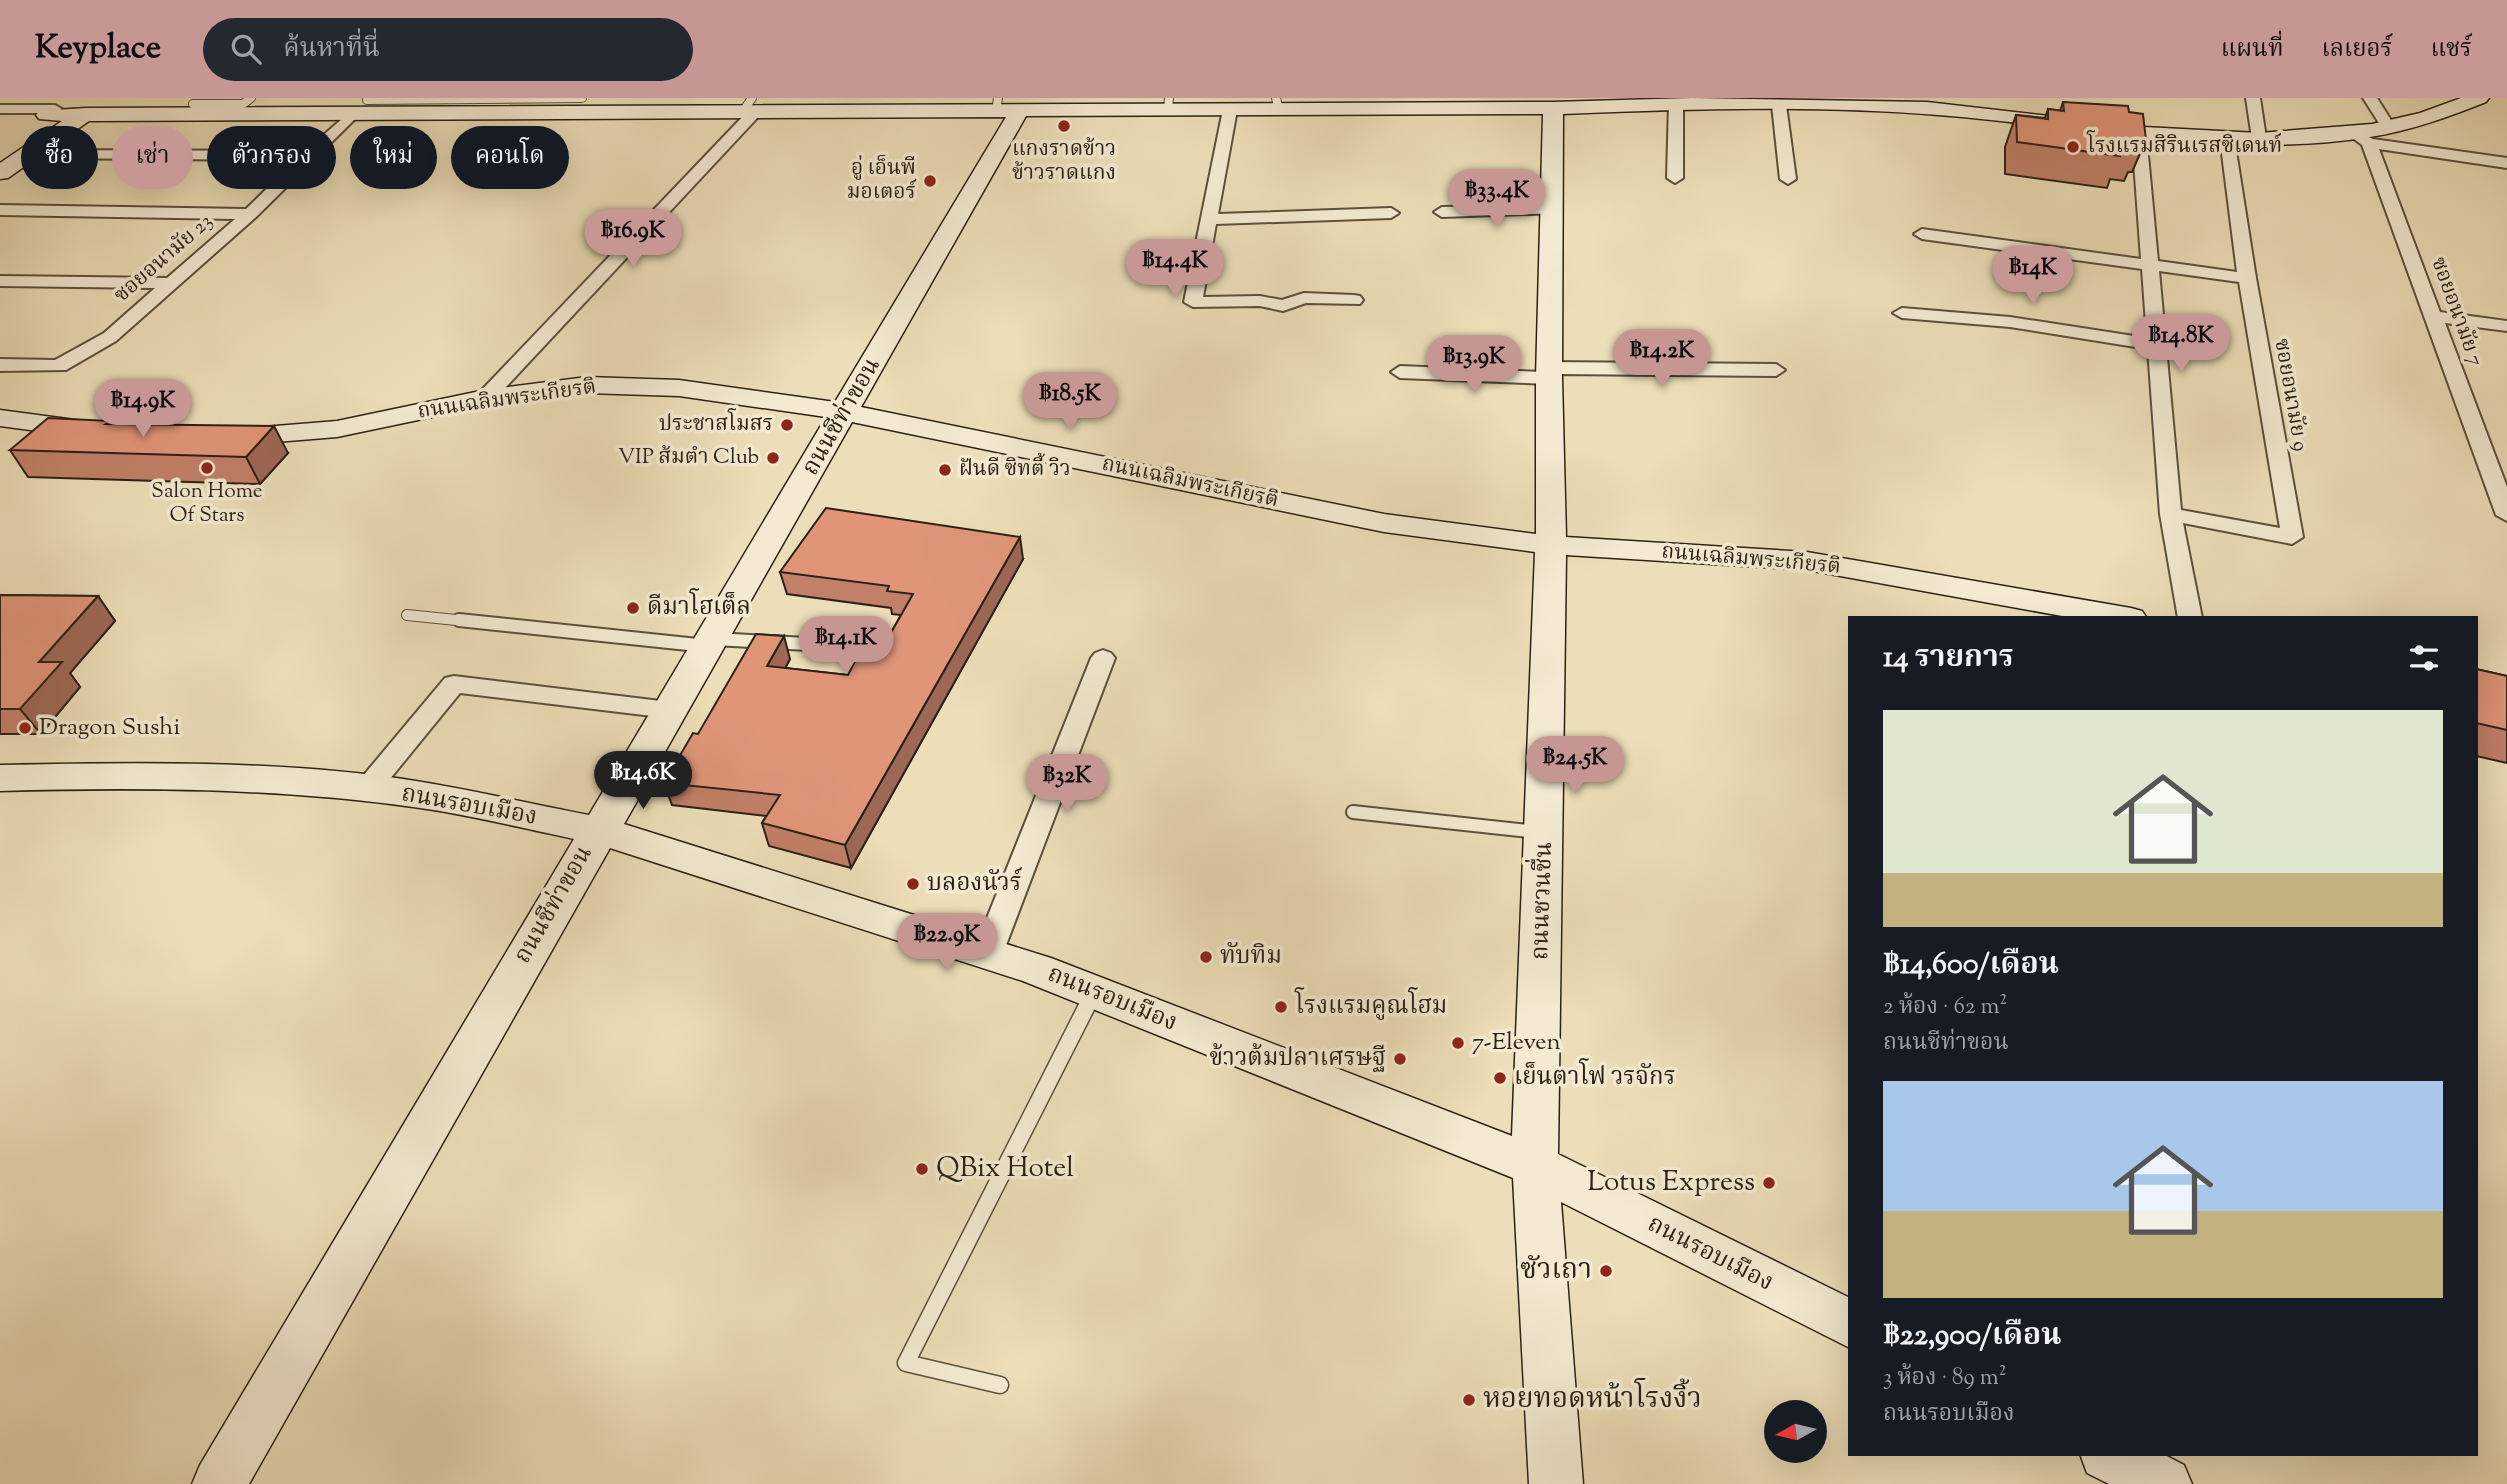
<!DOCTYPE html>
<html lang="th">
<meta charset="utf-8">
<style>
:root{--surface:#171b24;--page:#242831;--text:#f1f3f6;--muted:#9ea1a6;--accent:#c59692}
body{margin:0;font-family:"Sorts Mill Goudy","Noto Serif Thai",serif;background:var(--page);color:var(--text);height:100vh;display:flex;flex-direction:column;font-size:26px;white-space:nowrap}
*{box-sizing:border-box;margin:0}
p{font-size:23px;color:var(--muted)}
.icon{flex:none;width:38px;height:38px;fill:none;stroke:currentColor;stroke-width:2;stroke-linecap:round;stroke-linejoin:round}
.map{position:relative;flex:1;overflow:hidden}
.details{position:absolute;left:1848px;top:518px;width:630px;height:840px;display:flex;flex-direction:column;background:var(--surface);border-radius:0px;box-shadow:0 7px 28px #0002}
.details>*{flex:none}
.banner{position:absolute;left:21px;top:28px;width:665px;height:63px;display:flex;gap:14px}
.needle{width:46px;rotate:262deg}
.tools{position:absolute;left:1764px;top:1302px;display:grid;gap:14px}
.tools a{display:grid;place-items:center;width:63px;height:63px;border-radius:50%;background:var(--surface);box-shadow:0 7px 28px #0002;font-size:35px}
.price{position:absolute;translate:-50% -60px;padding:0 16px;border-radius:24px;background:var(--accent);color:#111;font-size:23px;line-height:46px;filter:drop-shadow(0 2px 4px #0008)}
.price::after{content:'';position:absolute;left:50%;top:42px;width:21px;height:16px;margin-left:-10px;background:inherit;clip-path:polygon(0 0,100% 0,50% 100%)}
.price.selected{background:#222;color:#fff}
ul{padding:0;list-style:none}
li{display:grid;align-content:center;gap:14px;height:371px;padding:0 35px}
li span{display:grid;place-items:center;height:217px;border-radius:0px;color:#555}
li>.icon{margin-inline-start:auto}
span .icon{width:126px;height:126px;fill:#fffc;stroke-width:1}
li b{font-size:30px}
h2{display:flex;justify-content:space-between;align-items:center;height:84px;padding:0 35px;font-size:30px}
.chip{padding:0 24px;border-radius:32px;background:var(--surface);box-shadow:0 7px 28px #0002;font-size:24px;line-height:63px}
.chip.selected{background:var(--accent);color:#111}
header{display:flex;align-items:center;gap:42px;box-sizing:border-box;height:98px;padding:0 35px;background:var(--accent);color:#111}
header strong{font-size:33px}
nav{display:flex;gap:38px;margin-inline-start:auto;font-size:24px}
.search{width:490px;height:63px;background:var(--page);display:flex;align-items:center;gap:18px;box-sizing:border-box;padding:0 24px;border-radius:38px;color:var(--muted);font-size:26px}
.map>svg:first-child{display:block}
.lines{fill:none;stroke-linecap:round;stroke-linejoin:round}
.lane-far3-casing{stroke:#5b503e;stroke-width:10}
.lane-far2-casing{stroke:#5b503e;stroke-width:12}
.lane-far1-casing{stroke:#5b503e;stroke-width:16}
.lane-casing{stroke:#5b503e;stroke-width:19}
.street-casing{stroke:#5b503e;stroke-width:4}
.secondary-casing{stroke:#2b2116;stroke-width:3}
.lane-far3{stroke:#f3ead1;stroke-width:8}
.lane-far2{stroke:#f3ead1;stroke-width:10}
.lane-far1{stroke:#f3ead1;stroke-width:12}
.lane{stroke:#f3ead1;stroke-width:16}
.street{fill:#f3ead1;fill-rule:evenodd}
.secondary{fill:#f3ead1;fill-rule:evenodd}
.wall{fill:#c18068;stroke:#2b2116;stroke-width:2}
.shaded-wall{fill:#9d6855;stroke:#2b2116;stroke-width:2}
.building{fill:#e09579;stroke:#2b2116;stroke-width:2}
.poi-dot{fill:#8f2418;stroke:#f3ead1;stroke-width:2.5}
.labels{text-anchor:middle;dominant-baseline:central;stroke-width:7;stroke-linejoin:round;paint-order:stroke}
.far-poi-label{font-size:21px;fill:#2b2116;stroke:#f3ead1;text-anchor:end}
.far-street-label{font-size:21px;fill:#2b2116;stroke:#f3ead1}
.street-label{font-size:24px;fill:#2b2116;stroke:#f3ead1}
.poi-label{font-size:24px;fill:#2b2116;stroke:#f3ead1;text-anchor:start}
.near-poi-label{font-size:28px;fill:#2b2116;stroke:#f3ead1;text-anchor:start}
</style>
<header>
<strong>Keyplace</strong>
<div class="search"><svg class="icon" aria-label="search" viewBox="0 0 24 24"><circle cx="10" cy="10" r="6"/><path d="M15 15l6 6"/></svg>ค้นหาที่นี่</div>
<nav><a>แผนที่</a><a>เลเยอร์</a><a>แชร์</a></nav>
</header>
<div class="map">
<svg width="2507" height="1386" viewBox="0 0 2507 1386">
<rect width="100%" height="100%" fill="#ecdeb8"/>
<filter id="stains"><feTurbulence type="fractalNoise" baseFrequency=".00286" numOctaves="4"/><feColorMatrix values="0 0 0 0 .2 0 0 0 0 .09 0 0 0 0 .02 0 0 0 .5 -.17"/></filter>
<radialGradient id="worn" r=".72"><stop offset=".6" stop-color="#630" stop-opacity="0"/><stop offset="1" stop-color="#630" stop-opacity=".3"/></radialGradient>
<g class="lines">
<defs>
<g id="lane-far3">
<polyline points="1276,0 1279,12"/>
<polyline points="367,2 582,0"/>
<polyline points="193,6 243,6 251,0"/>
<polyline points="1168,12 1169,0"/>
<polyline points="996,13 998,0"/>
<polyline points="742,15 752,0"/>
</g>
<polyline id="lane-far2" points="407,517 476,524"/>
<g id="lane-far1">
<polyline points="459,522 707,548"/>
<polyline points="715,541 842,548"/>
<polyline points="1353,714 1538,734"/>
<polyline points="1090,902 1094,894"/>
</g>
<polyline id="lane" points="1000,1287 906,1265 1091,900"/>
<g id="street">
<polygon points="2246,0 2260,0 2266,40 2264,43 2259,44 2252,40"/>
<polygon points="2363,0 2377,0 2396,30 2394,33 2384,33"/>
<polygon points="1676,1 1683,5 1683,80 1675,85 1667,80 1669,5"/>
<polygon points="1779,3 1786,7 1796,81 1788,86 1780,81 1772,7"/>
<polygon points="0,7 55,7 62,11 55,15 0,15"/>
<polygon points="1230,8 1237,12 1218,116 1391,110 1399,115 1391,120 1216,126 1203,199 1260,198 1282,202 1304,195 1354,197 1360,198 1363,202 1360,206 1306,205 1283,213 1260,208 1193,209 1184,204 1223,12"/>
<polygon points="754,11 759,12 759,18 492,304 478,304 475,300 478,296 749,12"/>
<polygon points="350,14 355,15 355,21 256,119 116,243 66,272 0,273 0,261 55,262 104,235 155,190 0,188 0,178 167,180 235,121 0,117 0,107 246,111 296,62 28,60 20,55 23,52 305,53"/>
<polygon points="2353,31 2373,41 2507,60 2507,70 2379,51 2440,214 2507,223 2507,233 2445,225 2507,389 2507,423 2496,417 2362,47 2346,35"/>
<path d="M2139,32l7,4 12,127 79,11 -17,-134 7,-4 7,4 22,140 47,259 -11,7 -109,-21 19,95h-24l-18,-104 -12,-165 -138,-22 -108,-9 -9,-5 9,-5 108,9 137,21 -5,-69 -220,-30 -8,-5 8,-5 219,30 -9,-125zM2159,173l80,11 41,246 -99,-18z"/>
<polygon points="1552,107 1560,112 1558,115 1442,119 1434,114 1442,109"/>
<polygon points="1549,264 1776,266 1785,272 1776,278 1555,276 1559,280 1549,286 1400,280 1391,274 1400,268 1542,274 1540,270"/>
<polygon points="1103,552 1111,555 1115,560 1003,855 998,863 988,866 978,863 973,855 1091,560 1095,555"/>
<polygon points="454,578 669,604 678,606 681,612 678,618 669,620 460,595 376,698 367,700 358,698 354,691 358,684 445,580"/>
</g>
<g id="secondary">
<path d="M1692,0l235,4 217,25 115,6 113,-9 48,-11 41,-15h28l-3,4c-38,15 -76,29 -116,35 -145,23 -287,-11 -432,-22 -124,-10 -250,-6 -375,-1l-1,264 4,159 241,15 324,56 11,3 5,7h-74l-266,-48 -241,-15 -8,599 292,144v50l-289,-146 22,282h-54l-16,-306 -490,-197 -413,-133 -361,636h-57l8,-19 374,-626c-53,-11 -107,-25 -161,-32 -136,-19 -276,-20 -413,-16v-26c134,-3 283,-5 416,16 57,9 115,23 173,34l237,-398 -147,-21 -92,-3 -102,13 -148,31 -109,9 -10,-2 -4,-6 4,-6 10,-2 109,-9 148,-31 102,-13 92,3 156,22 171,-285 -917,4 -81,57 -8,1v-16l62,-42 -23,-2 -3,-4 3,-4 47,-3 1467,-6zM1543,16l-7,264v156l-152,-20 -523,-107 165,-291zM852,324l532,110 151,20 -23,584 -461,-178 -427,-134z"/>
<polygon points="0,312 90,324 100,326 104,332 100,338 90,340 0,328"/>
<polygon points="2080,1356 2163,1356 2184,1367 2192,1386 2109,1386 2087,1375"/>
</g>
</defs>
<!-- lane-far3 casing -->
<use href="#lane-far3" class="lane-far3-casing"/>
<!-- lane-far2 casing -->
<use href="#lane-far2" class="lane-far2-casing"/>
<!-- lane-far1 casing -->
<use href="#lane-far1" class="lane-far1-casing"/>
<!-- lane casing -->
<use href="#lane" class="lane-casing"/>
<!-- street casing -->
<use href="#street" class="street-casing"/>
<!-- secondary casing -->
<use href="#secondary" class="secondary-casing"/>
<!-- lane-far3 -->
<use href="#lane-far3" class="lane-far3"/>
<!-- lane-far2 -->
<use href="#lane-far2" class="lane-far2"/>
<!-- lane-far1 -->
<use href="#lane-far1" class="lane-far1"/>
<!-- lane -->
<use href="#lane" class="lane"/>
<!-- street -->
<use href="#street" class="street"/>
<!-- secondary -->
<use href="#secondary" class="secondary"/>
</g>
<!-- wall -->
<g class="wall">
<polygon points="2063,4 2129,14 2146,42 2132,74 2128,74 2124,83 2110,81 2107,90 2005,76 2005,49 2016,17 2045,20 2048,11 2060,13"/>
<polygon points="111,323 113,326 288,355 260,386 28,379 10,352"/>
<polygon points="1023,461 851,770 769,748 762,725 766,718 672,707 664,685 698,636 790,561 785,570 848,577 884,547 901,517 892,516 891,510 787,496 780,474"/>
<polygon points="0,497 98,498 115,523 70,575 80,589 41,636 0,636"/>
<polygon points="2476,571 2507,578 2507,665 2476,658"/>
</g>
<!-- shaded-wall -->
<g class="shaded-wall">
<polygon points="274,328 288,355 260,386 246,359"/>
<polygon points="1020,439 1023,461 851,770 845,747"/>
<polygon points="98,498 115,523 70,575 80,589 41,636 20,611 39,564"/>
<polygon points="784,538 790,561 774,591 767,568"/>
</g>
<!-- building -->
<g class="building">
<polygon points="2063,4 2128,8 2129,14 2143,16 2146,42 2137,41 2138,51 2119,48 2120,58 2017,44 2016,17 2048,21 2048,11 2064,13"/>
<polygon points="48,320 111,323 106,326 274,328 246,359 10,352"/>
<polygon points="826,410 1020,439 845,747 762,725 780,697 664,685 693,635 698,636 756,536 784,538 767,568 848,577 864,545 884,547 913,496 887,493 889,488 780,474"/>
<polygon points="0,497 98,498 39,564 62,564 20,611 0,611"/>
<polygon points="2476,571 2507,578 2507,632 2476,625"/>
</g>
<!-- markers -->
<g class="poi-dot">
<circle cx="1064" cy="28" r="7"/>
<circle cx="2073" cy="49" r="7"/>
<circle cx="930" cy="83" r="7"/>
<circle cx="787" cy="327" r="7"/>
<circle cx="773" cy="360" r="7"/>
<circle cx="207" cy="370" r="7"/>
<circle cx="945" cy="372" r="7"/>
<circle cx="633" cy="510" r="7"/>
<circle cx="25" cy="630" r="7"/>
<circle cx="913" cy="786" r="7"/>
<circle cx="1206" cy="859" r="7"/>
<circle cx="1281" cy="909" r="7"/>
<circle cx="1458" cy="945" r="7"/>
<circle cx="1400" cy="961" r="7"/>
<circle cx="1500" cy="980" r="7"/>
<circle cx="922" cy="1071" r="7"/>
<circle cx="1769" cy="1085" r="7"/>
<circle cx="1606" cy="1173" r="7"/>
<circle cx="1469" cy="1302" r="7"/>
</g>
<g class="labels">
<!-- far-poi labels -->
<g class="far-poi-label">
<text x="2087" y="49" text-anchor="start">โรงแรมสิรินเรสซิเดนท์</text>
<text x="1064" y="52" text-anchor="middle">แกงราดข้าว<tspan x="1064" dy="24">ข้าวราดแกง</tspan></text>
<text x="916" y="71">อู่ เอ็นพี<tspan x="916" dy="24">มอเตอร์</tspan></text>
<text x="773" y="327">ประชาสโมสร</text>
<text x="759" y="360">VIP ส้มตำ Club</text>
<text x="959" y="372" text-anchor="start">ฝันดี ซิทตี้ วิว</text>
<text x="207" y="394" text-anchor="middle">Salon Home<tspan x="207" dy="24">Of Stars</tspan></text>
</g>
<!-- far-street labels -->
<g class="far-street-label">
<text transform="translate(164 161) rotate(-41)">ซอยอนามัย 23</text>
<text transform="translate(2456 214) rotate(70)">ซอยอนามัย 7</text>
<text transform="translate(2290 297) rotate(80)">ซอยอนามัย 9</text>
<text transform="translate(507 302) rotate(-8)">ถนนเฉลิมพระเกียรติ</text>
<text transform="translate(1190 385) rotate(12)">ถนนเฉลิมพระเกียรติ</text>
<text transform="translate(1751 462) rotate(5)">ถนนเฉลิมพระเกียรติ</text>
</g>
<!-- street labels -->
<g class="street-label">
<text transform="translate(842 319) rotate(-60)">ถนนชีท่าขอน</text>
<text transform="translate(469 708) rotate(10)">ถนนรอบเมือง</text>
<text transform="translate(1543 803) rotate(-88)">ถนนชวนชื่น</text>
<text transform="translate(554 807) rotate(-60)">ถนนชีท่าขอน</text>
<text transform="translate(1112 901) rotate(22)">ถนนรอบเมือง</text>
<text transform="translate(1710 1156) rotate(27)">ถนนรอบเมือง</text>
</g>
<!-- poi labels -->
<g class="poi-label">
<text x="647" y="510">ดีมาโฮเต็ล</text>
<text x="39" y="630">Dragon Sushi</text>
<text x="927" y="786">บลองนัวร์</text>
<text x="1220" y="859">ทับทิม</text>
<text x="1295" y="909">โรงแรมคูณโฮม</text>
<text x="1472" y="945">7-Eleven</text>
<text x="1386" y="961" text-anchor="end">ข้าวต้มปลาเศรษฐี</text>
<text x="1514" y="980">เย็นตาโฟ วรจักร</text>
</g>
<!-- near-poi labels -->
<g class="near-poi-label">
<text x="936" y="1071">QBix Hotel</text>
<text x="1755" y="1085" text-anchor="end">Lotus Express</text>
<text x="1592" y="1173" text-anchor="end">ซัวเถา</text>
<text x="1483" y="1302">หอยทอดหน้าโรงงิ้ว</text>
</g>
</g>
<rect width="100%" height="100%" filter="url(#stains)"/>
<rect width="100%" height="100%" fill="url(#worn)"/>
</svg>
<div class="tools">
<a><svg class="needle" viewBox="-14 -14 28 28"><path d="M0-13l5 13h-10z" fill="#e53935"/><path d="M0 13l5-13h-10z" fill="#9ea1a6"/></svg></a>
</div>
<b class="price" style="left:1497px;top:131px">฿33.4K</b>
<b class="price" style="left:633px;top:171px">฿16.9K</b>
<b class="price" style="left:1175px;top:201px">฿14.4K</b>
<b class="price" style="left:2033px;top:208px">฿14K</b>
<b class="price" style="left:2181px;top:276px">฿14.8K</b>
<b class="price" style="left:1662px;top:291px">฿14.2K</b>
<b class="price" style="left:1474px;top:297px">฿13.9K</b>
<b class="price" style="left:1070px;top:334px">฿18.5K</b>
<b class="price" style="left:143px;top:341px">฿14.9K</b>
<b class="price" style="left:846px;top:578px">฿14.1K</b>
<b class="price" style="left:1575px;top:698px">฿24.5K</b>
<b class="price selected" style="left:643px;top:713px">฿14.6K</b>
<b class="price" style="left:1067px;top:716px">฿32K</b>
<b class="price" style="left:947px;top:875px">฿22.9K</b>
<div class="banner">
<a class="chip">ซื้อ</a>
<a class="chip selected">เช่า</a>
<a class="chip">ตัวกรอง</a>
<a class="chip">ใหม่</a>
<a class="chip">คอนโด</a>
</div>
<section class="details">
<h2>14 รายการ<svg class="icon" aria-label="filters" viewBox="0 0 24 24"><path d="M4 7h16M4 17h16"/><circle cx="9" cy="7" r="2"/><circle cx="15" cy="17" r="2"/></svg></h2>
<ul>
<li><span style="background:linear-gradient(#dfe7d0 75%,#c2b280 0)"><svg class="icon" aria-label="home" viewBox="0 0 24 24"><path d="M3 11l9-7 9 7M6 9v11h12V9"/></svg></span><div><b>฿14,600/เดือน</b><p>2 ห้อง · 62 m²</p><p>ถนนชีท่าขอน</p></div></li>
<li><span style="background:linear-gradient(#a9c7e8 60%,#c2b280 0)"><svg class="icon" aria-label="home" viewBox="0 0 24 24"><path d="M3 11l9-7 9 7M6 9v11h12V9"/></svg></span><div><b>฿22,900/เดือน</b><p>3 ห้อง · 89 m²</p><p>ถนนรอบเมือง</p></div></li>
</ul>
</section>
</div>
